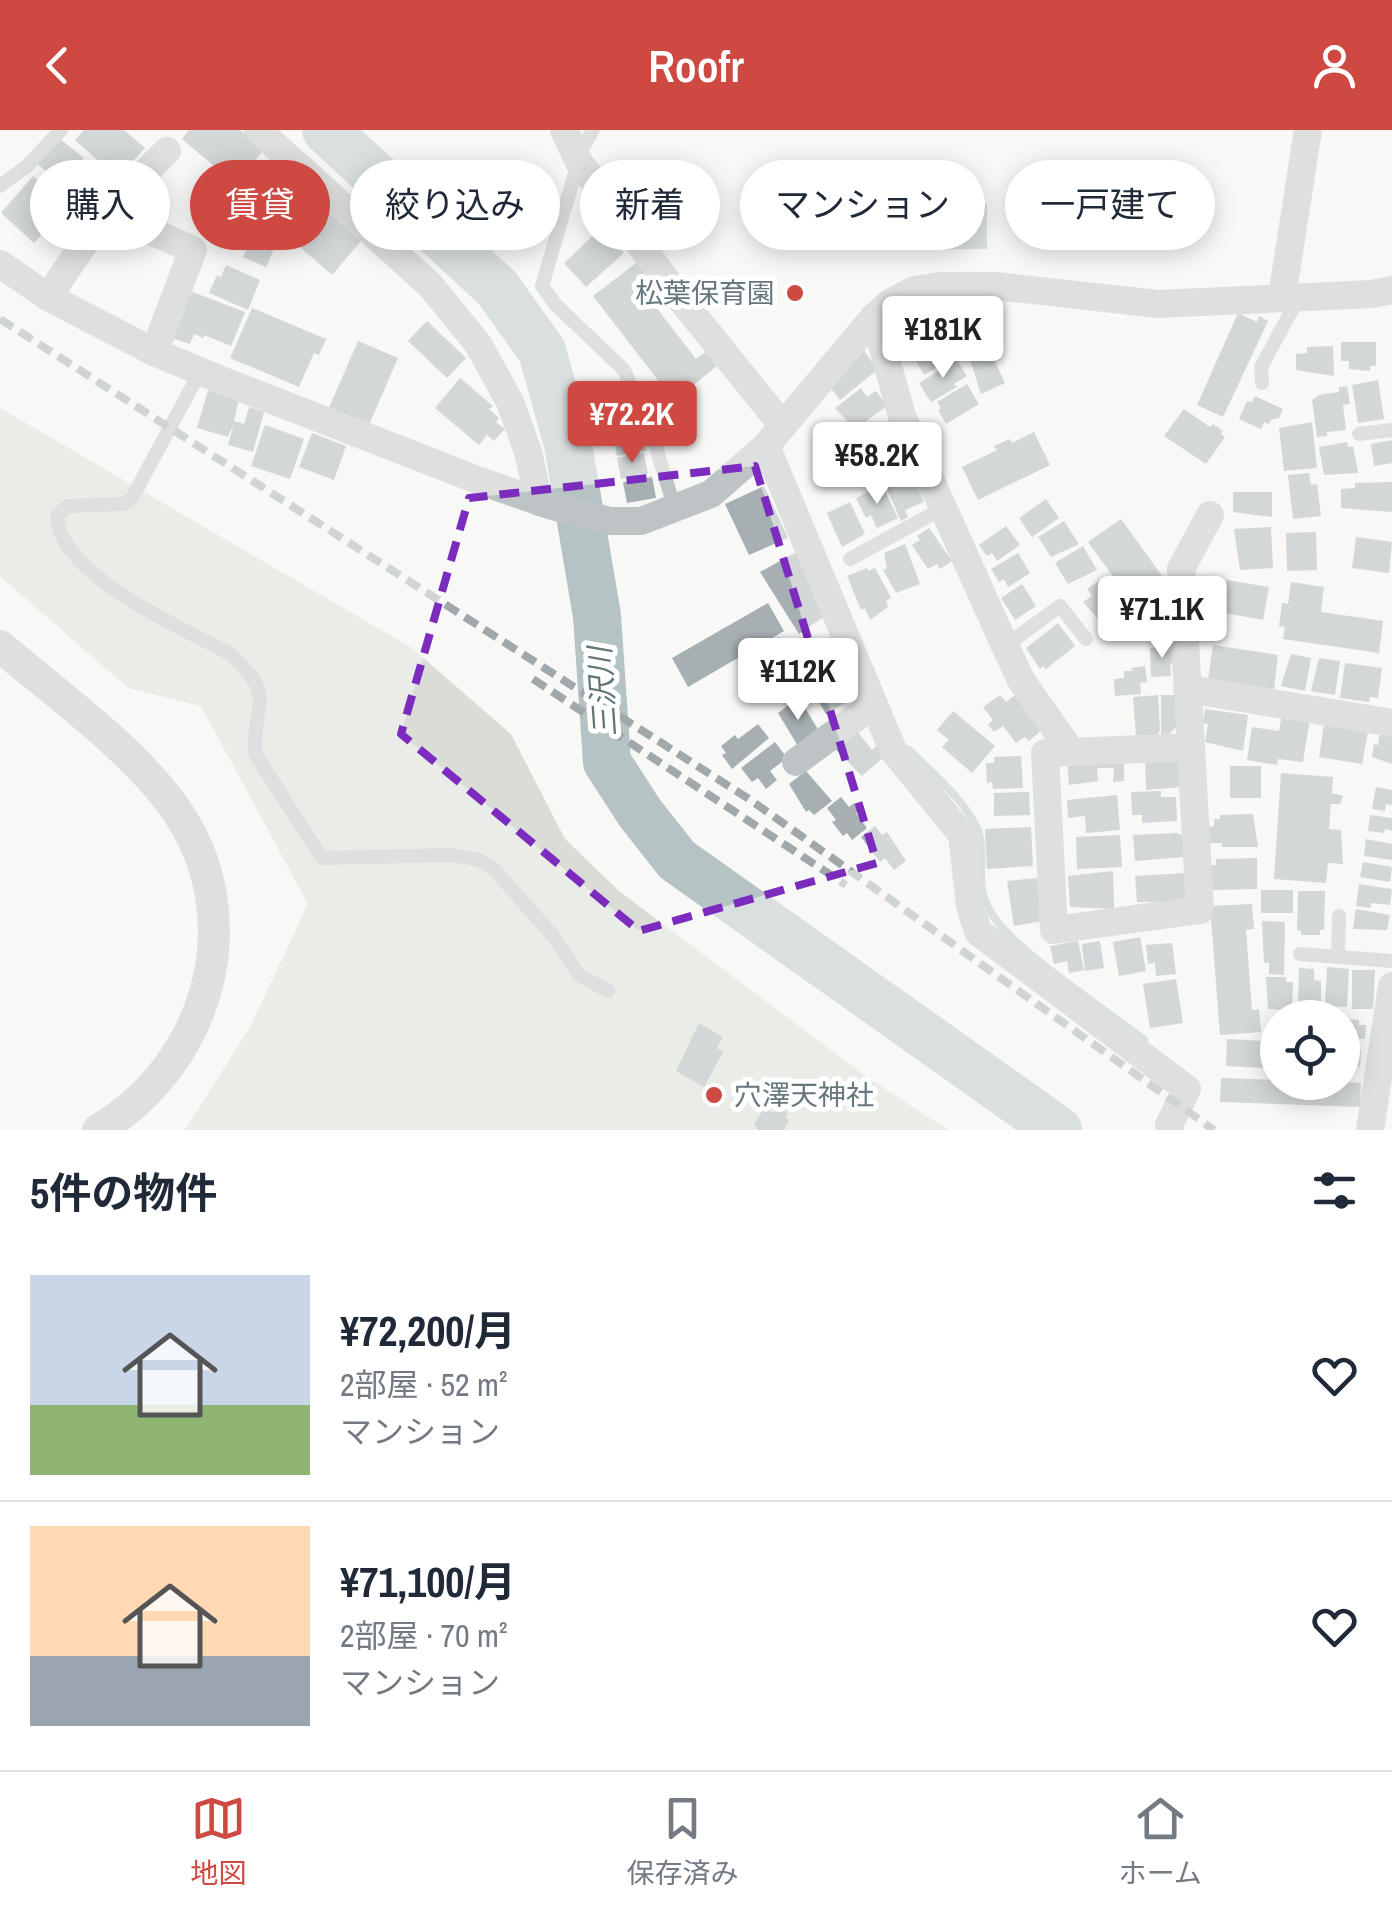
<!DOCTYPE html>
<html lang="ja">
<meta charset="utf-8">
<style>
:root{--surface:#fff;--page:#f6f6f7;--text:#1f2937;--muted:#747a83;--line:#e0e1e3;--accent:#ce4941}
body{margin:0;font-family:"Archivo Narrow","Noto Sans JP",sans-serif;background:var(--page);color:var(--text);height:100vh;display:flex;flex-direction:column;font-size:38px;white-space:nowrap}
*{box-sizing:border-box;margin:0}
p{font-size:32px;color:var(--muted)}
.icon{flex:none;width:55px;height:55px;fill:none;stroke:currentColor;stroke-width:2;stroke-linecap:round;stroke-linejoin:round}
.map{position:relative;height:1000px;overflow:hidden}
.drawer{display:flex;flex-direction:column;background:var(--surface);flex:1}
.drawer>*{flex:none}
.hud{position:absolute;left:30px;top:30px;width:1332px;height:90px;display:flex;gap:20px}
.tools{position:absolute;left:1260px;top:870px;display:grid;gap:20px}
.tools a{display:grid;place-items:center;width:100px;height:100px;border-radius:50%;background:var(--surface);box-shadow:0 5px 25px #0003;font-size:50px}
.price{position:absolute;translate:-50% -85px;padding:0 22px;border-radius:10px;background:#fff;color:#222;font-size:32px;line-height:65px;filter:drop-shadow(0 2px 5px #0008)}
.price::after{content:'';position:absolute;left:50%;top:60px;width:30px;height:22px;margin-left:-15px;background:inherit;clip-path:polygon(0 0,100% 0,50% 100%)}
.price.current{background:var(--accent);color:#fff}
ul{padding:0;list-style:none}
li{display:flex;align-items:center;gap:30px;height:250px;padding:0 30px}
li+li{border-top:2px solid var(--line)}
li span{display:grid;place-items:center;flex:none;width:280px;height:200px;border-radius:0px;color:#555}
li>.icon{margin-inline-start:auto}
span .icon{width:120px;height:120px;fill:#fffc;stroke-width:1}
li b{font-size:42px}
h2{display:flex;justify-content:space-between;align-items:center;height:120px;padding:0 30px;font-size:42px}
.pill{padding:0 35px;border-radius:45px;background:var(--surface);box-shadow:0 5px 25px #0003;font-size:35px;line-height:90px}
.pill.current{background:var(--accent);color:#fff}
header{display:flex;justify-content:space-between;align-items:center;height:130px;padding:0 30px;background:var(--accent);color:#fff;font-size:45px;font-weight:600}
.tabs{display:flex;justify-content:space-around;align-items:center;height:140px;border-top:2px solid var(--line);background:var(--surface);font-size:28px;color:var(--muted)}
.tabs a{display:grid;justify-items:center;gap:5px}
.tabs .current{color:var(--accent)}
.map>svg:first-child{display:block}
.green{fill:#d9ddd6}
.water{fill:#b6c3c4}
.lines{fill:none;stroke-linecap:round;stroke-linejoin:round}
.stream{stroke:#b6c3c4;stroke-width:8}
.river{stroke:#b6c3c4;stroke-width:48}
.building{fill:#a6afb2}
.service{stroke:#bec3c5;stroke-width:14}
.minor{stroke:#bec3c5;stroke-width:28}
.tertiary{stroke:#bec3c5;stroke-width:32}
.rail{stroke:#a0a8ab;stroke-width:8;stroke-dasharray:15 8;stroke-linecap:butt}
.marked{fill:none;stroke:#7b2cbf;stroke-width:8;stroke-dasharray:20 12;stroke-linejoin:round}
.poi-dot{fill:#ce4941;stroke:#fff;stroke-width:4}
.labels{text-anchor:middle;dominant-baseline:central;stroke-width:10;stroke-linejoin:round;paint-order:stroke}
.poi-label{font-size:28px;fill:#66787d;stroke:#fff;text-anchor:end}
.water-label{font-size:30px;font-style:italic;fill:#617678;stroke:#fff}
</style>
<header><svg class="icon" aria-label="back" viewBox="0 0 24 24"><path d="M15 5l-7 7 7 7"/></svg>Roofr<svg class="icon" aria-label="person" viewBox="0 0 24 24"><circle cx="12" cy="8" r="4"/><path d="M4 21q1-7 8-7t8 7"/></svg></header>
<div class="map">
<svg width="1392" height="1000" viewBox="0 0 1392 1000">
<rect width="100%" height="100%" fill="#f8f8f6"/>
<!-- green -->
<polygon class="green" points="0,278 412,518 511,604 565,709 619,761 864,945 948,1000 185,1000 250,897 308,774 201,576 128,558 0,446"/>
<!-- water -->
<polygon class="water" points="894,74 987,74 987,119 894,120"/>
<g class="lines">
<!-- stream -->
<path class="stream" d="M909,620c21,21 66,59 71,88 5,29 -6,46 11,75 24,39 114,96 153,127"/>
<!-- river -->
<polyline class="river" points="326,0 497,158 542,221 568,314 597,486 607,632 640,683 677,730 1058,1000"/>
</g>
<!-- building -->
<g class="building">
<polygon points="84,0 124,0 145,18 118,48 75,10"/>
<polygon points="189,0 240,0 264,20 235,54 182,9"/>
<polygon points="59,8 84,28 62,54 37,34"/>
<polygon points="88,32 111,51 90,76 67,57"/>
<polygon points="33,46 66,76 34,113 1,83"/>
<polygon points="314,70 361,111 332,145 285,104"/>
<polygon points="230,75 255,87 240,119 215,107"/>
<polygon points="261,86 284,96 266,137 243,127"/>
<polygon points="602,97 624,123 586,157 564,133"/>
<polygon points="640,130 655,149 642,159 696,229 707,221 718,235 674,271 593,166"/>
<polygon points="226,135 260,150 248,180 209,163 217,145 221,147"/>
<polygon points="190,161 245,182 231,216 204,205 203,208 194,204 190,214 172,208"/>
<polygon points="252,178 326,209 319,225 314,223 299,257 230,228"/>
<polygon points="970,180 988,218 971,226 951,191"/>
<polygon points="920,181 933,203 902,221 892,198 906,190 904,186"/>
<polygon points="1238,183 1257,192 1259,186 1268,191 1223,287 1197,275"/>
<polygon points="427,191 466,228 447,248 408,211"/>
<polygon points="938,208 950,229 924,245 910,221 931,209 932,212"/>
<polygon points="358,211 398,228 369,295 329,278"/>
<polygon points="1341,212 1376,212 1376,236 1370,236 1370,241 1349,239 1349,231 1341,231"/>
<polygon points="1333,216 1334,246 1296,240 1296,224 1307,223 1307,217"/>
<polygon points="862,217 877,240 840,270 828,255"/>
<polygon points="990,221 1005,253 981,264 970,230"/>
<polygon points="957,230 967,246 954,254 957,257 931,272 919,253"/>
<polygon points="460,248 493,276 489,279 499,288 496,292 505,299 494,311 487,305 479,315 435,278"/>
<polygon points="1378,250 1384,289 1358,293 1352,255"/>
<polygon points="967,254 979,274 946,294 938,280 941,278 937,272"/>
<polygon points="1347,256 1350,274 1343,275 1346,300 1327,302 1327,306 1317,307 1312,270 1319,265 1339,262 1339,257"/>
<polygon points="861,258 867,267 876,261 887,276 855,299 835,278"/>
<polygon points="208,260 239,269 234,291 244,294 249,277 264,282 253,322 228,315 234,293 228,307 197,298"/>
<polygon points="1255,266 1283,279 1279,288 1271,290 1269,294 1264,292 1261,299 1239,289 1247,271 1252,272"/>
<polygon points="621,269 623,278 629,277 647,320 617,326 612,301 625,297 612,299 607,272"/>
<polygon points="1184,279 1210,297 1213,294 1223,301 1221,304 1225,307 1206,334 1164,306"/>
<polygon points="872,291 876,298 889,291 898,306 863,325 858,316 849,321 842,308"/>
<polygon points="1312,292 1317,338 1284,341 1279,298"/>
<polygon points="265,295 304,309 290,349 251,336"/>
<polygon points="1034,302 1050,335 978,370 962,337 997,320 994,316 1010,309 1012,313"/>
<polygon points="312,303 346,316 334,350 299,337"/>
<polygon points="1392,310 1392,333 1374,336 1371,314"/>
<polygon points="1347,312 1348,317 1353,316 1358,343 1324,345 1319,317"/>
<polygon points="881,319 885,327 898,320 906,337 872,353 863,328"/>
<polygon points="644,323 648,344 621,349 617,328"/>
<polygon points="911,340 924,372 905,380 908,387 901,391 884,352"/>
<polygon points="1309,343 1311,355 1317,354 1321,386 1293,389 1288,345"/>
<polygon points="652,346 656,368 627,373 623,352"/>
<polygon points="1392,352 1392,382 1341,378 1341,359 1355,358 1355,353"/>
<polygon points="882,355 898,388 877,398 871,385 866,388 856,368"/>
<polygon points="764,356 788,408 749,425 725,374"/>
<polygon points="1233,362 1272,362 1272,387 1233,382"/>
<polygon points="1046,369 1059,388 1032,407 1019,388"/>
<polygon points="850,372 865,404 842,417 827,383"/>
<polygon points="1121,389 1170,457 1171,469 1157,481 1153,475 1141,485 1088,412"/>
<polygon points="1064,391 1079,414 1051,427 1038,407"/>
<polygon points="1006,396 1020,415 997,431 992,423 987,426 979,415"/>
<polygon points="1271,397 1273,438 1240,440 1234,399"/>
<polygon points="929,398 952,431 940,439 937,434 928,439 912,415 920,410 917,406"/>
<polygon points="1316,402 1317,440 1287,441 1286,403"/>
<polygon points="1356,407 1392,412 1389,443 1352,438"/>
<polygon points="905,414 920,454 896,463 883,440 887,438 884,423"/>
<polygon points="1083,416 1097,440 1068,454 1055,433"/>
<polygon points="798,421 825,486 799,504 760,442"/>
<polygon points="1018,423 1030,443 1008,457 1004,449 999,452 991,439"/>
<polygon points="867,438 868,441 875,438 891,468 886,471 888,477 870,490 865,478 861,480 847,446"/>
<polygon points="1104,447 1128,480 1105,497 1083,472 1092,466 1087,459"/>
<polygon points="1227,450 1269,457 1263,490 1225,483"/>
<polygon points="1291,452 1324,457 1321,482 1383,491 1379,523 1283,509 1285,497 1279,496 1282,473 1288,474"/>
<polygon points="1022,454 1036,476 1015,490 1001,468"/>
<polygon points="768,473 784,501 688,557 672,528"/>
<polygon points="1058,493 1075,516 1046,539 1043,536 1040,539 1026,518"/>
<polygon points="1213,515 1278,525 1274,559 1208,549"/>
<polygon points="1175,517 1176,535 1170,533 1171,546 1151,547 1150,518"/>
<polygon points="1291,524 1311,528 1305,561 1281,556"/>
<polygon points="1319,528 1340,531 1335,565 1311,561"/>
<polygon points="1345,533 1382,538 1378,568 1370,567 1369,572 1340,568"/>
<polygon points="1145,536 1147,552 1140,553 1141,564 1115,566 1114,549 1124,548 1124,541 1132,541 1131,538"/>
<polygon points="846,542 860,563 826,584 813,562"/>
<polygon points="1019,562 1045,597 1029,611 1025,607 1016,613 1003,596 994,602 988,595 993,590 983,577 1000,565 1006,572"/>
<polygon points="1158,565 1160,600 1157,605 1136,606 1133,567"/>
<polygon points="1161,565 1178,565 1179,595 1169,604 1161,604"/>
<polygon points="795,570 802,580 805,578 819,601 798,616 778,583"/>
<polygon points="1205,579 1248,585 1243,621 1205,612 1208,594 1203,593"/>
<polygon points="953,581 995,616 972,643 942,617 949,610 937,600"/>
<polygon points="1282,584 1310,588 1303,632 1278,629 1277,635 1247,630 1252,597 1279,601"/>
<polygon points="758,594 769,608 732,639 722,625 726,623 721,616 735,605 738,609"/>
<polygon points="1324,595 1368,602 1362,634 1319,627"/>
<polygon points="1381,595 1392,597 1392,634 1372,627 1374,614 1378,615"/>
<polygon points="857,601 872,620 877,616 885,626 862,646 835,619"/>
<polygon points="775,612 787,628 770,641 777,650 766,659 758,648 752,652 741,638"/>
<polygon points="1021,626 1023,658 993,659 992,652 987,653 986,633 994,633 994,627"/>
<polygon points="1124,628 1124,651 1113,652 1114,638 1097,638 1098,651 1069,655 1067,631"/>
<polygon points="1145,628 1180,630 1181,657 1146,660"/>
<rect x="1230" y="636" width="31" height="32"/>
<polygon points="806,641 832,671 814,685 809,680 806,682 789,654"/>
<polygon points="1281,643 1333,647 1332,663 1343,666 1340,674 1331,674 1329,699 1341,700 1343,734 1328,733 1326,753 1274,749"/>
<polygon points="1376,657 1392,660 1392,675 1386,674 1385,681 1372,679"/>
<polygon points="1161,661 1161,667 1176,667 1177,691 1142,693 1142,685 1132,685 1131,662"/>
<polygon points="1029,662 1030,685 994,686 994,663"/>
<polygon points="1117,665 1120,700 1086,703 1085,686 1068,688 1067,670"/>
<polygon points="841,667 849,677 854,673 860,681 856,683 867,698 852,710 847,703 843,706 832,692 836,690 827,678"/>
<polygon points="1253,684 1258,717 1222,717 1222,713 1207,713 1207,697 1214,696 1214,689 1220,689 1220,685"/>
<polygon points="1370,685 1392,688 1392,701 1385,699 1384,703 1368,701"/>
<polygon points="875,696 882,705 887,702 906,731 894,740 885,728 880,732 861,707"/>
<polygon points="1031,697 1033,736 987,739 985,699"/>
<polygon points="1177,703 1183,706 1184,727 1135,731 1133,705"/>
<polygon points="1120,705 1122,737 1077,739 1076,707"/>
<polygon points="1366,709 1392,714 1392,730 1364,726"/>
<polygon points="1257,728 1257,759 1210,760 1209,735 1216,735 1216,729"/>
<polygon points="1363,732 1392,737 1390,752 1360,747"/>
<polygon points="1113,741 1114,779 1070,777 1068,746"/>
<polygon points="1185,743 1186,772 1137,772 1135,746"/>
<polygon points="1037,748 1042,791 1014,796 1007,751"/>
<polygon points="1359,754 1392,759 1390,775 1371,773 1371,778 1356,776"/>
<rect x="1261" y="760" width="32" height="23"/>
<polygon points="1298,761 1325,761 1324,800 1320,800 1320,805 1301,805 1301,801 1297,800"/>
<polygon points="1252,774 1254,799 1246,800 1252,880 1259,879 1261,902 1220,905 1210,776"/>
<polygon points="1356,779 1390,785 1387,800 1353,799"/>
<polygon points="1262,791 1285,792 1284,845 1269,844 1269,833 1264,833"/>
<polygon points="1140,807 1146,841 1119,846 1113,812"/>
<polygon points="1078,811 1084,840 1069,843 1067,831 1054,834 1050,816"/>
<polygon points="1100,811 1104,838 1085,841 1082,814"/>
<polygon points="1172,813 1176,844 1156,846 1155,833 1148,834 1146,815"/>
<polygon points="1327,837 1349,839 1347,877 1325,876"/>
<polygon points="1299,838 1314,839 1314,850 1321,851 1321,874 1298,874"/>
<polygon points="1352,840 1375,840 1373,879 1352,879"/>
<polygon points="1266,847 1286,847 1286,852 1293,852 1292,880 1268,879"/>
<polygon points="1176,849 1183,893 1150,898 1143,854"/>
<polygon points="1342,889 1359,890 1359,895 1366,895 1365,909 1342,908"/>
<polygon points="699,893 723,907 717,918 723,922 704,957 676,941"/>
<polygon points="1227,909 1266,911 1265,938 1226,936"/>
<polygon points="1342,919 1361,920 1360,937 1342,936"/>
<polygon points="1221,948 1361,953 1360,977 1220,972"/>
<polygon points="778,977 788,983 785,988 789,990 784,1000 758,1000 754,994 764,978 774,983"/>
</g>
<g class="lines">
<!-- service -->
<g class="service">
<polyline points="576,29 593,0"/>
<polyline points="578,33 542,156 556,175 624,240 653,308 675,379"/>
<polyline points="0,56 27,36 61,0"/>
<path d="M201,240l-69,128 -8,6 -57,2 -10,10c2,60 125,111 173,138 49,43 22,49 25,100l67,104 131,-3 26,5 15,9 60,68 25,38 29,16"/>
<polyline points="1262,253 1261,237 1298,169"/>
<polyline points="1359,304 1392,300"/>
<polyline points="850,429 943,378"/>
<polyline points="1005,516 1060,476 1086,509"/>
<polyline points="1300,824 1392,831"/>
<polyline points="1338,827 1339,786"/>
</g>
<!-- minor -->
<g class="minor">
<polyline points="258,0 430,155 478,214 510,272 528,322 539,372"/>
<polyline points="564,0 579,32 675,162 782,295"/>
<polyline points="106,81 193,120 154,222"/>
<polyline points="0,134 48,167 154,222 221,250 480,351 552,376 610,391 641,391 711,364 766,316 874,187 890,173 914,160 940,156 996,156 1158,174 1372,164 1392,160"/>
<polyline points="48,167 106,81 167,21"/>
<polyline points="1282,167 1308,0"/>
<polyline points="874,187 902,286 1005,516 1021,550 1070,620"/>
<polyline points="766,316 893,620 962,705 970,776 978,802 1187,959 1169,995 1170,1000"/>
<polyline points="1188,559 1392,593"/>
<polyline points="1190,617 1045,623 1054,800 1200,780 1181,439 1210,385"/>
<polyline points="796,632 874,574"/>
<polyline points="1370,1000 1392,856"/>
</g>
<!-- tertiary -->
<path class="tertiary" d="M0,516c56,48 132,102 174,161 78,109 36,257 -76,323"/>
<!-- rail -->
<g class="rail">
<polyline points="0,189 752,671 1214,1000"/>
<polyline points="533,549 846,755"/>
</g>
</g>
<!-- marked area -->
<path d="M0 0H1392V1000H0ZM755,336l122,397 -238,68 -238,-197 68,-236z" fill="#f8f8f6" fill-opacity=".55" fill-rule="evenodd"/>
<path class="marked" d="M755,336l122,397 -238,68 -238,-197 68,-236z"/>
<!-- markers -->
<g class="poi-dot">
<circle cx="795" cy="163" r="10"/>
<circle cx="714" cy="965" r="10"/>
</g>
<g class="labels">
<!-- poi labels -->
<g class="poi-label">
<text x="775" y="163">松葉保育園</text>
<text x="734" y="965" text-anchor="start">穴澤天神社</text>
</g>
<!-- water labels -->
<g class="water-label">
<text transform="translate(602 562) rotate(-94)">三沢川</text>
</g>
</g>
</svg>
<div class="tools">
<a><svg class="icon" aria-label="locate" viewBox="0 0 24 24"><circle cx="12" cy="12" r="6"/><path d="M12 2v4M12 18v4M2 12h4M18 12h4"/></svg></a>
</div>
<b class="price" style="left:943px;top:251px">¥181K</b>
<b class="price current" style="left:632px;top:336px">¥72.2K</b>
<b class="price" style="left:877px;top:377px">¥58.2K</b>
<b class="price" style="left:1162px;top:531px">¥71.1K</b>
<b class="price" style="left:798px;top:593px">¥112K</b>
<div class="hud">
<a class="pill">購入</a>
<a class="pill current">賃貸</a>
<a class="pill">絞り込み</a>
<a class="pill">新着</a>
<a class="pill">マンション</a>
<a class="pill">一戸建て</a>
</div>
</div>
<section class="drawer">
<h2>5件の物件<svg class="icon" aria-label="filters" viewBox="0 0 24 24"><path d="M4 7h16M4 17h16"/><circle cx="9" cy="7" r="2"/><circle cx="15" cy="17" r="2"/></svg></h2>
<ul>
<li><span style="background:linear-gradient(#c9d6e8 65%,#8fb573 0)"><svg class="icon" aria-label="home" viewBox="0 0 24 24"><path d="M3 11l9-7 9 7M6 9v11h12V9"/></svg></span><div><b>¥72,200/月</b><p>2部屋 · 52 m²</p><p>マンション</p></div><svg class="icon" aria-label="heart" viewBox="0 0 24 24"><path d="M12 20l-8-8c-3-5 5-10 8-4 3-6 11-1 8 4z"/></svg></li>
<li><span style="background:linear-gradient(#ffd9b3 65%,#9aa5b1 0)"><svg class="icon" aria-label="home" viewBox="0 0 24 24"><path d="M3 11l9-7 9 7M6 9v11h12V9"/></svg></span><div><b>¥71,100/月</b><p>2部屋 · 70 m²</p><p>マンション</p></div><svg class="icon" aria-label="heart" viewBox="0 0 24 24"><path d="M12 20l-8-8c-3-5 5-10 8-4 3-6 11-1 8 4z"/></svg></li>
</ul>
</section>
<nav class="tabs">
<a class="current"><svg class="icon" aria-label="map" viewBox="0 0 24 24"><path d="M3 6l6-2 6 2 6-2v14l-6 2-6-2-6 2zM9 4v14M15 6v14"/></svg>地図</a>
<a><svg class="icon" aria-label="saved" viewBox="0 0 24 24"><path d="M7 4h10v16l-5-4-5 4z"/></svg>保存済み</a>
<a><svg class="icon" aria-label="home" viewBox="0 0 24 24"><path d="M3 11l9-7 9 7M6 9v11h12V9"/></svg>ホーム</a>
</nav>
